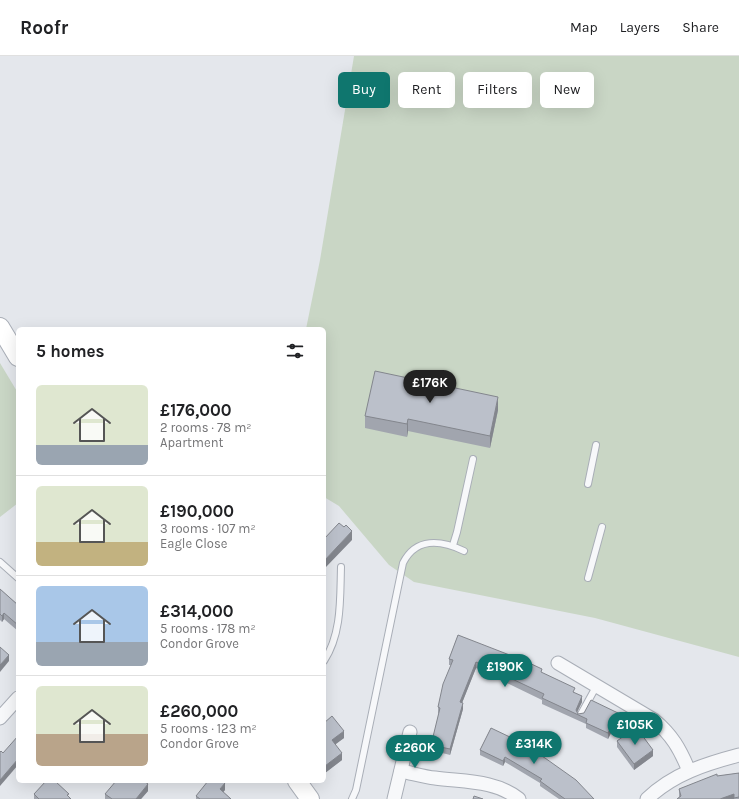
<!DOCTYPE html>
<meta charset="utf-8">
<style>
:root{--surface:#fff;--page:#f2f2f2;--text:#202124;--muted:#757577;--line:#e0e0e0;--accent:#0f766e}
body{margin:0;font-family:Karla,sans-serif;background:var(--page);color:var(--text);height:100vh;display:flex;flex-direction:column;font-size:15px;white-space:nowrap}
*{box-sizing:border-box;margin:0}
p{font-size:13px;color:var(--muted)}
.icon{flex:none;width:22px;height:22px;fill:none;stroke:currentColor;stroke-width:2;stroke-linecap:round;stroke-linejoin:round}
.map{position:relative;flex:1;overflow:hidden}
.sheet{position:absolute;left:16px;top:271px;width:310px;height:456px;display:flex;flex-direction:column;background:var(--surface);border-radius:6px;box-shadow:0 4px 16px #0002}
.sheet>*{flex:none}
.top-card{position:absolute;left:338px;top:16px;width:341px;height:36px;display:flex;gap:8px}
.price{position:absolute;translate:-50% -34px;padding:0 9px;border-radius:14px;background:var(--accent);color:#fff;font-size:13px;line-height:26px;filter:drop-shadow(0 1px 2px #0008)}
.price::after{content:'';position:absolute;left:50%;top:24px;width:12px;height:9px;margin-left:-6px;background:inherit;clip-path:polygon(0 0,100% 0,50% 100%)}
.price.active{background:#222;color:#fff}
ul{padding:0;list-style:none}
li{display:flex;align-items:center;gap:12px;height:100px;padding:0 20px}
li+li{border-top:1px solid var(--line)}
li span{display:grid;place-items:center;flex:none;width:112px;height:80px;border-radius:6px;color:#555}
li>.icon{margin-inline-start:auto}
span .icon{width:48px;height:48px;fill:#fffc;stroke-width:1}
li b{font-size:17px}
h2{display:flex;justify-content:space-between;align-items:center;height:48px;padding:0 20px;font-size:17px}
.chip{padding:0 14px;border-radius:6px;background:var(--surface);box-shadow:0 4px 16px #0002;font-size:14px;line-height:36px}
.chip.active{background:var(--accent);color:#fff}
header{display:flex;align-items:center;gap:24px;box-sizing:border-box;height:56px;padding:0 20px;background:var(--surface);border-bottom:1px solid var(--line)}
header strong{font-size:19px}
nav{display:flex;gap:22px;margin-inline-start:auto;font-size:14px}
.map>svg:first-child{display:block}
.green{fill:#c9d6c5}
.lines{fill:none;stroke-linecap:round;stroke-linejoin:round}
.lane-casing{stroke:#a9aeb7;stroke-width:8}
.street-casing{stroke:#a9aeb7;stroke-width:15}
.secondary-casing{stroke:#a9aeb7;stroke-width:20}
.lane{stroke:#f7f8fa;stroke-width:6}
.street{stroke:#f7f8fa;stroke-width:13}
.secondary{stroke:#fff;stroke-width:18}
.wall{fill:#a1a5ae}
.shaded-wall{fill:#83868d}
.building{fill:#bbc0ca;stroke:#83868d}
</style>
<header>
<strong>Roofr</strong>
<nav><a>Map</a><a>Layers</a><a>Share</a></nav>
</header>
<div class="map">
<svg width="739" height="743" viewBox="0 0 739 743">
<rect width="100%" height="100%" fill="#e4e7ec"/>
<!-- green -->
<g class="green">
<polygon points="354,0 739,0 739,601 595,562 414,526 389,509 339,450 324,441 324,273 306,273 320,204"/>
<polygon points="0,307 18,337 18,447 0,461"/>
</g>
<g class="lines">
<defs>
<g id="lane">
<polyline points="588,428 596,389"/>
<polyline points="453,489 457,476 473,403"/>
<polyline points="0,506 18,522"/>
<polyline points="588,522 602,471"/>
<path d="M324,605c18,-28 16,-62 17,-94"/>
<polyline points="580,660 597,629"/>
<path d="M352,743l4,-9 47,-227c13,-26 38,-23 61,-12"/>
</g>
<g id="street">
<path d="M558,607l96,57c18,15 26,29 35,51"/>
<polyline points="0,662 18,642"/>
<path d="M401,715c11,2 23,6 34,7 29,4 60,2 84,21"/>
<polyline points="394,743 410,676"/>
<path d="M647,743c26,-25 58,-35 92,-44"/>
</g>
<g id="secondary">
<polyline points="0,271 18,301"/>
<polyline points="297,725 310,743"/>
</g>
</defs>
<!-- lane casing -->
<use href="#lane" class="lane-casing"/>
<!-- street casing -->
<use href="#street" class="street-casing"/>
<!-- secondary casing -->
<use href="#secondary" class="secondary-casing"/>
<!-- lane -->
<use href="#lane" class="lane"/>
<!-- street -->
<use href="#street" class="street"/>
<!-- secondary -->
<use href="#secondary" class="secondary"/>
</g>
<!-- wall -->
<g class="wall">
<polygon points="498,354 490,392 408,375 407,381 365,372 365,360"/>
<polygon points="0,533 18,549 18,575 4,563 2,566 0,564"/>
<polygon points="458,579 542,617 575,637 582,646 577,657 578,658 618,663 608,683 586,672 586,668 542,648 542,644 476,612 462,647 463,653 450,699 431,694 431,689 439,657 438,657 438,651 451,609 449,609 449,603"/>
<polygon points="324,667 344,682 335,688 342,704 325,717 324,715"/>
<polygon points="491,672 594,743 559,743 540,730 540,727 505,706 503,710 480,699 480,694"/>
<polygon points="617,685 653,700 634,714 617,691"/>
<polygon points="739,717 739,743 677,743 679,741 679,733 717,720"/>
<polygon points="225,734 223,736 231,743 196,743 196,740"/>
<polygon points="148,735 141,743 105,743 105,738"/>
<polygon points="34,738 69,741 71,743 34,743"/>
</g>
<!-- shaded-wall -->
<g class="shaded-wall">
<polygon points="498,341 498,354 490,392 490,380"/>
<polygon points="408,363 408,375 407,381 407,368"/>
<polygon points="352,475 352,484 326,511 326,516 324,518 324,505"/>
<polygon points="4,557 4,563 2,566 2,560"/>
<polygon points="9,599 9,605 0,616 0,609"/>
<polygon points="476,606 476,612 460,652 460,646"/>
<polygon points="582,640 582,646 576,658 576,654"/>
<polygon points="463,647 463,653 450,699 450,693"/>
<polygon points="618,657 618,663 608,683 608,677"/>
<polygon points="344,675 344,682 332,691 332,684"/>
<polygon points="653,694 653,700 634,714 634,708"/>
<polygon points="342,697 342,704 325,717 325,710"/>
<polygon points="505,701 505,706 503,710 503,705"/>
<polygon points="18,703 18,709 0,730 0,724"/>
<polygon points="225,727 225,734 220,740 220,733"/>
<polygon points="148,728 148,735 141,743 136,743"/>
<polygon points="734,738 734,743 720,743"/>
</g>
<!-- building -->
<g class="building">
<polygon points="375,315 498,341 490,380 408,363 407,368 365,360"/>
<polygon points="339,467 344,471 346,469 352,475 324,505 324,483"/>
<polygon points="324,505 326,508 324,510"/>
<polygon points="0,533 18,549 18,569 4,557 2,560 0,558"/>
<polygon points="458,579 525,605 542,613 541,616 575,632 573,636 582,640 576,654 578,658 584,657 591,644 618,657 608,677 586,667 587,663 542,642 544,638 476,606 460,646 463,647 450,693 431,689 440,652 438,651 443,628 453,604 449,603"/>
<polygon points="0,591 9,599 0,609"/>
<polygon points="332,660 344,675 332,684 342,697 325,710 324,709 324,667"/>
<polygon points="636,671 653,694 634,708 617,685"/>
<polygon points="491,672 514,683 545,702 576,724 594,743 565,743 540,725 542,723 505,701 503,705 480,694"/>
<polygon points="18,680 18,703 0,724 0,696 1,695 3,697"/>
<polygon points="739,717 739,741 734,742 734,738 720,743 677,743 681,740 679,733 717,718 717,720"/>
<polygon points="46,725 55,725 69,738 67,739 71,743 39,743 34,738"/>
<polygon points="116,725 144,725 148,728 136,743 112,743 105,738"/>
<polygon points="208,725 222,725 225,727 220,733 231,743 200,743 196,740"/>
<polygon points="474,740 483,743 473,743"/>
</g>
</svg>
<b class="price active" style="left:430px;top:348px">£176K</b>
<b class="price" style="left:505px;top:632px">£190K</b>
<b class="price" style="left:635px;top:690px">£105K</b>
<b class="price" style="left:534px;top:709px">£314K</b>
<b class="price" style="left:415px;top:713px">£260K</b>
<div class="top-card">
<a class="chip active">Buy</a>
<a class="chip">Rent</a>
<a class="chip">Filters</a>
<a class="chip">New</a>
</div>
<section class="sheet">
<h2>5 homes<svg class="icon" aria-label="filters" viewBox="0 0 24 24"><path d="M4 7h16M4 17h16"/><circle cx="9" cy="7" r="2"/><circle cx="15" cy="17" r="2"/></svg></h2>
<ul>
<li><span style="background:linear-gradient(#dfe7d0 75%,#9aa5b1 0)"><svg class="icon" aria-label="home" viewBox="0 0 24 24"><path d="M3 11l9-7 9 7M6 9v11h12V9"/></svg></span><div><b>£176,000</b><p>2 rooms · 78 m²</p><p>Apartment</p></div></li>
<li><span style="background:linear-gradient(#dfe7d0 70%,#c2b280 0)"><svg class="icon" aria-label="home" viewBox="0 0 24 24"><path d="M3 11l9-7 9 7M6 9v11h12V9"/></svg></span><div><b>£190,000</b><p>3 rooms · 107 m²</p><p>Eagle Close</p></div></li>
<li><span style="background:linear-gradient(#a9c7e8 70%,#9aa5b1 0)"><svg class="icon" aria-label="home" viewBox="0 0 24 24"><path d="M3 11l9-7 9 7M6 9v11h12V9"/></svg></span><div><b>£314,000</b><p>5 rooms · 178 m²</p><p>Condor Grove</p></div></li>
<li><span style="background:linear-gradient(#dfe7d0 60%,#b9a48a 0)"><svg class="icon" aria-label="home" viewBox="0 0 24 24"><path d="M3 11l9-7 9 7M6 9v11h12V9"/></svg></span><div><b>£260,000</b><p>5 rooms · 123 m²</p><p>Condor Grove</p></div></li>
</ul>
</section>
</div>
